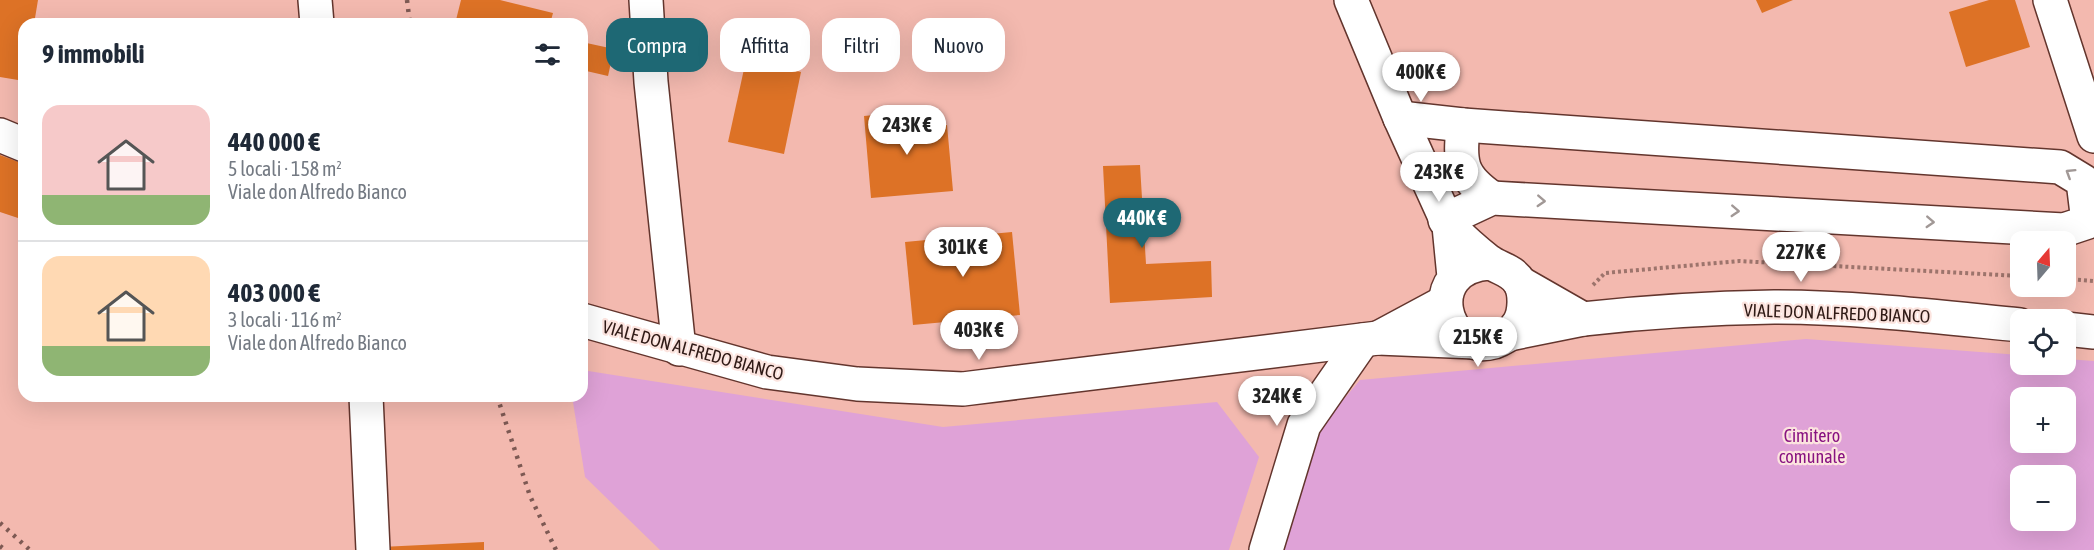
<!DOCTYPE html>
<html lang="it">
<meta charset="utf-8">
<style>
:root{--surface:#fff;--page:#f6f6f7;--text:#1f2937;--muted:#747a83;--line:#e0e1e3;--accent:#1e6874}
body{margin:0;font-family:"Asap Condensed",sans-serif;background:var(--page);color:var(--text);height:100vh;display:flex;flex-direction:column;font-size:22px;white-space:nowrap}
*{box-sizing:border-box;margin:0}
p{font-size:20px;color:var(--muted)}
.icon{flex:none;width:33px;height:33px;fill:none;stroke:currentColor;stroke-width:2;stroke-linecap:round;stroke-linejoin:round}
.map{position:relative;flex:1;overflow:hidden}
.panel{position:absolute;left:18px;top:18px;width:570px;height:384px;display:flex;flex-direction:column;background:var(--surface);border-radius:18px;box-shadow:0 6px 24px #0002}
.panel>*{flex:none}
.guide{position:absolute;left:606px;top:18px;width:570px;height:54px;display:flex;gap:12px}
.needle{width:39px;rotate:19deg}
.controls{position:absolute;left:2010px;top:231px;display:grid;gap:12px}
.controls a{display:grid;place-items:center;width:66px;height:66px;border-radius:12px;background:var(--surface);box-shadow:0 6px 24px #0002;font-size:30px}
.price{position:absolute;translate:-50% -51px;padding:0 14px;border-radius:21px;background:#fff;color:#222;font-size:20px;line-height:39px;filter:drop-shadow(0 2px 3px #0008)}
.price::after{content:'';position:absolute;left:50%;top:36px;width:18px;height:14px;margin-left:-9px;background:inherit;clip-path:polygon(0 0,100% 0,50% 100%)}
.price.on{background:var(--accent);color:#fff}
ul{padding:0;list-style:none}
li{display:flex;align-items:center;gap:18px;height:150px;padding:0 24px}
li+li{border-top:2px solid var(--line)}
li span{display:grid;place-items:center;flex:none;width:168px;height:120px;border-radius:18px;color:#555}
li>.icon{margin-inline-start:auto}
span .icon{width:72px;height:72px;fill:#fffc;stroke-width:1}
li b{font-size:26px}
h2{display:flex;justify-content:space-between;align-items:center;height:72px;padding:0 24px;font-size:26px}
.pill{padding:0 21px;border-radius:18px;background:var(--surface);box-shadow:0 6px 24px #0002;font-size:21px;line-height:54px}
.pill.on{background:var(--accent);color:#fff}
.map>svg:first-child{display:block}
.green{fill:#dfa2d7;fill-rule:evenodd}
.building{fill:#dd7226}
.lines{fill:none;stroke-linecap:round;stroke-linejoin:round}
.minor-casing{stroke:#63352d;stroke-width:36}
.path{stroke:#9d746c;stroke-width:4;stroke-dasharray:3 3;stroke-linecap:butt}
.minor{stroke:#fff;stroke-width:33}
.rail{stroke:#7d5953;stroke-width:4.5;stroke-dasharray:3 6;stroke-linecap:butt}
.oneway{stroke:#a19896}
.labels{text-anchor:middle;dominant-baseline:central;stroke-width:4.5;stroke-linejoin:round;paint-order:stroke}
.street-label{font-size:18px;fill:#2f1a16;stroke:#fce4df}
.park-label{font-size:18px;fill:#881381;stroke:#fce4df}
</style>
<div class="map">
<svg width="2094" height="550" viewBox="0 0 2094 550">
<rect width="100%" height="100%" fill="#f3b9af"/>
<!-- green -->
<g class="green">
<path d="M1806,339l214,16v9h46v-5l28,2v189h-812l34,-118 44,-52zM2020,398h46v44h-46zM2020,476h46v44h-46z"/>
<polygon points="582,370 943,427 1217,402 1259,457 1229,550 660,550 585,477 572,396 582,396"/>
</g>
<!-- building -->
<g class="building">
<polygon points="0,0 38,0 34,24 24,24 24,81 0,77"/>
<polygon points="461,0 500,0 553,13 550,24 455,24"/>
<polygon points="1756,0 1793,0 1762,13"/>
<polygon points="1989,0 2015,0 2030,47 1966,67 1949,12"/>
<polygon points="582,42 614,49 608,76 582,70"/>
<polygon points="746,60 801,72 784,154 728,142"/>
<polygon points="917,111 918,128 947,125 953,191 871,198 864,116"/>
<polygon points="0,155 24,164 24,220 0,212"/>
<polygon points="1140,165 1146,264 1211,261 1212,297 1110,303 1103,166"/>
<polygon points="1012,232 1020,315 913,325 905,242"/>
<polygon points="484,542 484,550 382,550 381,547"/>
</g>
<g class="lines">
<defs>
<g id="minor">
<polyline points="315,0 317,24"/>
<polyline points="646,0 651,82 679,349"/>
<polyline points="1351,0 1400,118 1449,226"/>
<polyline points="2050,0 2094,136"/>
<polyline points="1400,118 1463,125 2060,167 2083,181 2088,222 2064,230 1492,198 1445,220"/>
<path d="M1463,125c-3,38 -4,50 29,73"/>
<polyline points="0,135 24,145"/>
<path d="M1454,277l-5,-51c12,12 25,24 38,34 11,9 25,9 33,23 6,11 5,30 -1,40 -6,10 -14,15 -25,19 -51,14 -74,-74 -5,-79"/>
<polyline points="1445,302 1378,338 1475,342"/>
<path d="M1583,319c63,-7 127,-11 191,-12 82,0 165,10 246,18"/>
<polyline points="582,320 767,372 857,384 963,389 1378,338"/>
<polyline points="2066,329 2094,332"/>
<polyline points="1509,334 1583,319 1520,283"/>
<polyline points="366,396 373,550"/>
<polyline points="1266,550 1304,425 1363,340"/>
</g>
</defs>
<!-- minor casing -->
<use href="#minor" class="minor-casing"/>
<!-- path -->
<g class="path">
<polyline points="2066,279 2094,281"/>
<polyline points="1593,285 1605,273 1739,261 2020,276"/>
</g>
<!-- minor -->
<use href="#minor" class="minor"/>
<!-- rail -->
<g class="rail">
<polyline points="407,0 410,24"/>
<polyline points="497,396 530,496 556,550"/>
<polyline points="0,523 30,550"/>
<polyline points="0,546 5,550"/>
</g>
</g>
<!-- one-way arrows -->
<defs><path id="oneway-chevron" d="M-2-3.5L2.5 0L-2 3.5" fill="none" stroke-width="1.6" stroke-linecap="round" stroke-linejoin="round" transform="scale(1.5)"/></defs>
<g class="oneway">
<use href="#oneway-chevron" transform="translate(2070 173) rotate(-148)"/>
<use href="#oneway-chevron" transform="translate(1541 201) rotate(3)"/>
<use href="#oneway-chevron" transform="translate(1735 211) rotate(3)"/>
<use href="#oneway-chevron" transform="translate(1930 222) rotate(3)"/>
</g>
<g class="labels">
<!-- street labels -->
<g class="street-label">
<text transform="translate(1837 313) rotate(2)">VIALE DON ALFREDO BIANCO</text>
<text transform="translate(693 350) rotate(15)">VIALE DON ALFREDO BIANCO</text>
</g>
<!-- park labels -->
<g class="park-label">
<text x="1812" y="435">Cimitero<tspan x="1812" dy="21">comunale</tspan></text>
</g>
</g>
</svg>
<div class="controls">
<a><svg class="needle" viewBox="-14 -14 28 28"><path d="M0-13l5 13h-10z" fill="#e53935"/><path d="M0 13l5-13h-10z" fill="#747a83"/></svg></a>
<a><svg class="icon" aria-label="locate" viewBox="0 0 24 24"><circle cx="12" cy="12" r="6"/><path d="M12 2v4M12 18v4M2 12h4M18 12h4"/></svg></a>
<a>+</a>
<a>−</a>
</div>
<b class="price" style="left:1421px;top:103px">400K €</b>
<b class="price" style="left:907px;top:156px">243K €</b>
<b class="price" style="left:1439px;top:203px">243K €</b>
<b class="price on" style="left:1142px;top:249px">440K €</b>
<b class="price" style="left:963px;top:278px">301K €</b>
<b class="price" style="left:1801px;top:283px">227K €</b>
<b class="price" style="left:979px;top:361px">403K €</b>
<b class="price" style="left:1478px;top:368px">215K €</b>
<b class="price" style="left:1277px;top:427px">324K €</b>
<div class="guide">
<a class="pill on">Compra</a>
<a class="pill">Affitta</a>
<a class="pill">Filtri</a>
<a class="pill">Nuovo</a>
</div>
<section class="panel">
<h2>9 immobili<svg class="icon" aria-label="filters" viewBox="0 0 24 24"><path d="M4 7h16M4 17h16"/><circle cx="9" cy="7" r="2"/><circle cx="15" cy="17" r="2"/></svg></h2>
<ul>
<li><span style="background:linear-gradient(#f6c9c9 75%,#8fb573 0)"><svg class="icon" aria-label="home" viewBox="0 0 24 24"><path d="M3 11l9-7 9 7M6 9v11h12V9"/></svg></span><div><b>440 000 €</b><p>5 locali · 158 m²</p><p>Viale don Alfredo Bianco</p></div></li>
<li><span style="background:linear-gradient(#ffd9b3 75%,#8fb573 0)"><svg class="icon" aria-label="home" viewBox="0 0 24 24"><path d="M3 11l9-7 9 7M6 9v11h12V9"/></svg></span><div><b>403 000 €</b><p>3 locali · 116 m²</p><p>Viale don Alfredo Bianco</p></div></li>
</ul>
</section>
</div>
